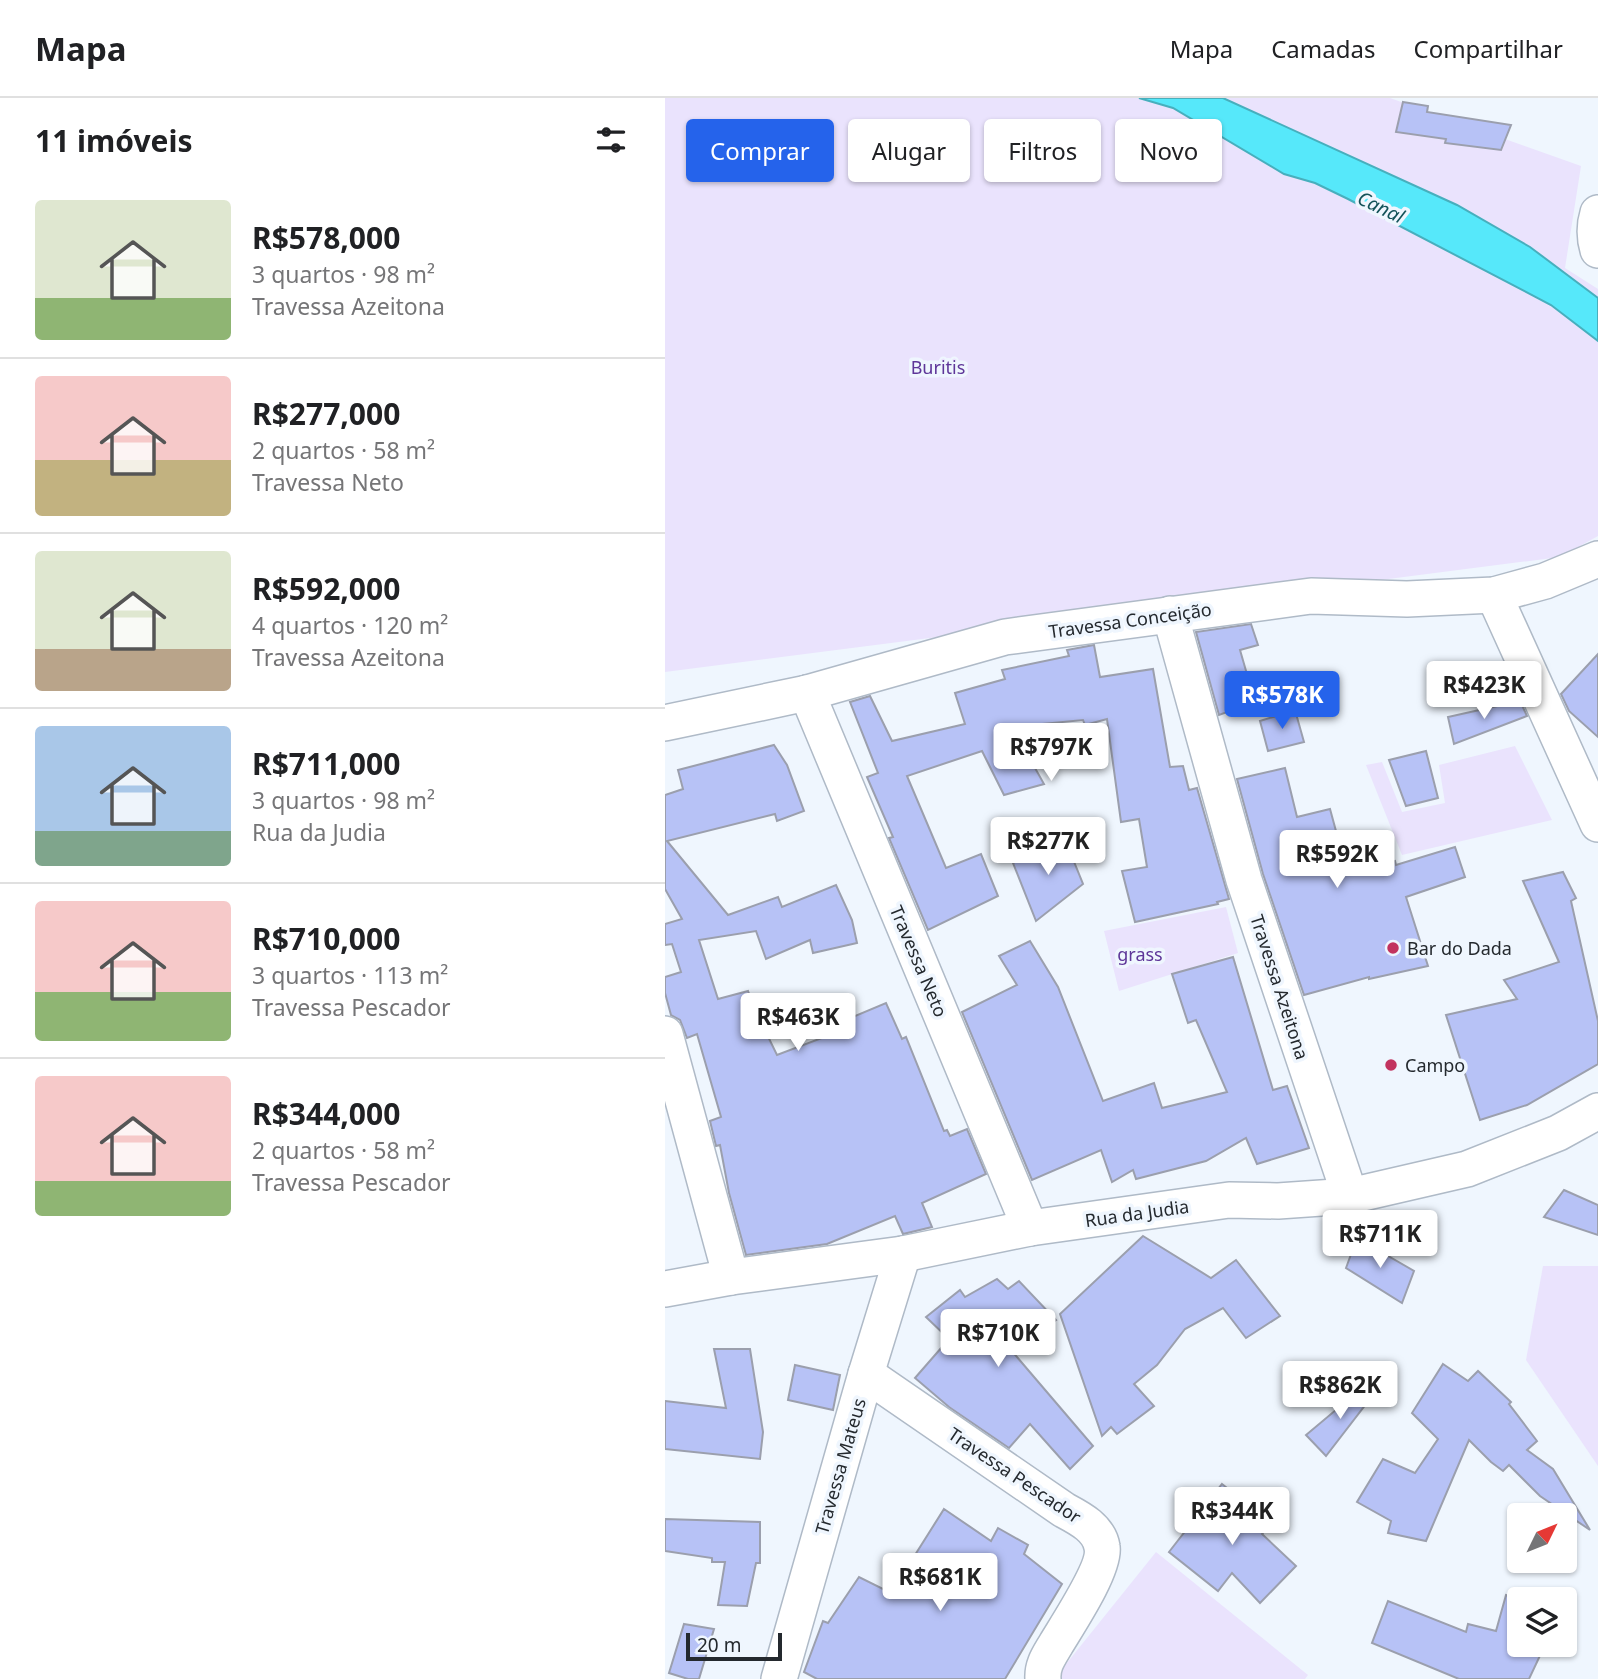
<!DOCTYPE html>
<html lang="pt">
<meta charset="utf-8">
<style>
:root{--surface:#fff;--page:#f2f2f2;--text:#202124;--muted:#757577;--line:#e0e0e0;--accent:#2563eb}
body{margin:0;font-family:"Noto Sans",sans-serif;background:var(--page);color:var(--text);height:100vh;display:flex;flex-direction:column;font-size:26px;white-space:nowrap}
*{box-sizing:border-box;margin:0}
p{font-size:23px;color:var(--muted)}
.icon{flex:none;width:38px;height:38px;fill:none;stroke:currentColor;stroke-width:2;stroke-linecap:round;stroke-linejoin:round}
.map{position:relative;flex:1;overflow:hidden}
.drawer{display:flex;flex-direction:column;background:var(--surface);width:665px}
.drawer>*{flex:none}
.hud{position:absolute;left:21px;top:21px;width:665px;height:63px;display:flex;gap:14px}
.needle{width:46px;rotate:47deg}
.controls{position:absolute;left:842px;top:1405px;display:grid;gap:14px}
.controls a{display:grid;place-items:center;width:70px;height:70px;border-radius:7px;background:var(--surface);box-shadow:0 2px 5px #0004;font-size:35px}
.scale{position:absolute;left:21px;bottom:18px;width:96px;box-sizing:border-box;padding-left:7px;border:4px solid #24292e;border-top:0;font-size:19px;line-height:24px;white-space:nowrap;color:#24292e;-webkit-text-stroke:5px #eff6fe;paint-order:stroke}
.price{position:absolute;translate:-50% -60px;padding:0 16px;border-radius:7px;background:#fff;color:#222;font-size:23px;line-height:46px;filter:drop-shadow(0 2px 4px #0008)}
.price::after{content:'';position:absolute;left:50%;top:42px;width:21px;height:16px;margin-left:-10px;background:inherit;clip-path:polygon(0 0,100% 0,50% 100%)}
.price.on{background:var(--accent);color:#fff}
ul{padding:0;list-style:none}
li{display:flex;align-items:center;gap:21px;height:175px;padding:0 35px}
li+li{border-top:2px solid var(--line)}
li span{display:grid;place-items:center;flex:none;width:196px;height:140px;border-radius:7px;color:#555}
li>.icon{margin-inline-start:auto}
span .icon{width:84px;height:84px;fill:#fffc;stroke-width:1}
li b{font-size:30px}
h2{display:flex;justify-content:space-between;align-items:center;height:84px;padding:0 35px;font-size:30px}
.pill{padding:0 24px;border-radius:7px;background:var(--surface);box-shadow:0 2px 5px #0004;font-size:24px;line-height:63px}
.pill.on{background:var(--accent);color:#fff}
header{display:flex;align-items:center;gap:42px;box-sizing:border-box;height:98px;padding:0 35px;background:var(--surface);border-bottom:2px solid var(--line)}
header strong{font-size:33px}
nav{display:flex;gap:38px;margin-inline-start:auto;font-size:24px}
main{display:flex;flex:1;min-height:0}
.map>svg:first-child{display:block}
.green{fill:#eae3fd}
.water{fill:#56e8fa;stroke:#47afbd;stroke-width:2}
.building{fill:#b7c2f6;stroke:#9b9fad;stroke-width:2}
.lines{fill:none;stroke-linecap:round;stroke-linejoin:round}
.minor-casing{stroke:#afbac7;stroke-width:38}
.minor{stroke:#fff;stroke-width:35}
.poi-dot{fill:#c2335f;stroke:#eff6fe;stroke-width:2.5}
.labels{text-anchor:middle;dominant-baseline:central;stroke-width:7;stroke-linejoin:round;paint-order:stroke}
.park-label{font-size:18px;fill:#5e3699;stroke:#eff6fe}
.street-label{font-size:18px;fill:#24292e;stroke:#eff6fe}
.poi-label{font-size:18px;fill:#24292e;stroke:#eff6fe;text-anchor:start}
.water-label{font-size:19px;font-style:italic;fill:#135259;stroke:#eff6fe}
</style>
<header>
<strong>Mapa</strong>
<nav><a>Mapa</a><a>Camadas</a><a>Compartilhar</a></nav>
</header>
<main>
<section class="drawer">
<h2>11 imóveis<svg class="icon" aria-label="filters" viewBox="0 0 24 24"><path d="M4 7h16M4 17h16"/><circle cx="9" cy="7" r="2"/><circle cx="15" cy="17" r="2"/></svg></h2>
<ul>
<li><span style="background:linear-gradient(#dfe7d0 70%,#8fb573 0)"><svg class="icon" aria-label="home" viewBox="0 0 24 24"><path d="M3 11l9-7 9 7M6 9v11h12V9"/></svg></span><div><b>R$578,000</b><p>3 quartos · 98 m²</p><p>Travessa Azeitona</p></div></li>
<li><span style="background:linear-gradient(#f6c9c9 60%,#c2b280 0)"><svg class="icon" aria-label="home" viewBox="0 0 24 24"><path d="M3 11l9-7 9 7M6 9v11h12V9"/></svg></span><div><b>R$277,000</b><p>2 quartos · 58 m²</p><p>Travessa Neto</p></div></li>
<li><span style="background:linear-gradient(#dfe7d0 70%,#b9a48a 0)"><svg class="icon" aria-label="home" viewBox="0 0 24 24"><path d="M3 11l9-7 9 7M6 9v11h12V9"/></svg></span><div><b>R$592,000</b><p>4 quartos · 120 m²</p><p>Travessa Azeitona</p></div></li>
<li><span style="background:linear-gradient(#a9c7e8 75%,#7fa58c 0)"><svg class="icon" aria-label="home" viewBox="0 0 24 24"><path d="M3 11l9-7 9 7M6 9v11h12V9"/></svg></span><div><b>R$711,000</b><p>3 quartos · 98 m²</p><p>Rua da Judia</p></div></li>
<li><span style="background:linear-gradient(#f6c9c9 65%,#8fb573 0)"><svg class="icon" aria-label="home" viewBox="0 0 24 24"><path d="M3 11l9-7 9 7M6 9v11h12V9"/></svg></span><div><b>R$710,000</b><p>3 quartos · 113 m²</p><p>Travessa Pescador</p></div></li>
<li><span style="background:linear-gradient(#f6c9c9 75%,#8fb573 0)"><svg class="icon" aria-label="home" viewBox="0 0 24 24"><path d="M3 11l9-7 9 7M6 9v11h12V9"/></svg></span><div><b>R$344,000</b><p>2 quartos · 58 m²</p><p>Travessa Pescador</p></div></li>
</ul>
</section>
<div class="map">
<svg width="933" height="1581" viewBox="0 0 933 1581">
<rect width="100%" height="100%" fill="#eff6fe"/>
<!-- green -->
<g class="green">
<polygon points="0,0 725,0 916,68 900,170 933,191 933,438 895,459 0,574"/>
<polygon points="850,648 887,722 737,757 701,667 717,664 737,714 780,705 774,667"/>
<polygon points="561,809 573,855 454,893 439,833"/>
<polygon points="878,1168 933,1168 933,1368 861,1262"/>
<polygon points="491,1454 643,1577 640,1581 389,1581"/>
</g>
<!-- water -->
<polygon class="water" points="474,0 558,0 792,107 865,149 933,200 933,243 886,207 683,101 650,85 619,76 508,10"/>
<!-- building -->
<g class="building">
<polygon points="738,4 763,8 762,14 846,27 836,52 780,45 781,41 731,34"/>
<polygon points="586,526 593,547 575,552 590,604 554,617 531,534"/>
<polygon points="429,547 435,579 488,571 505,669 518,668 524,692 532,690 564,801 552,804 553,806 470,824 457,773 482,769 474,721 456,724 442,621 420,627 418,622 347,629 379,686 339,697 317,653 242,678 281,770 316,756 333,798 263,832 224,740 228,739 202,679 213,675 185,604 205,598 227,643 300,626 290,595 340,581 337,572 404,558 402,552"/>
<polygon points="933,556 933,639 904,613 896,596"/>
<polygon points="855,603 862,618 789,646 783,619"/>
<polygon points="630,612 639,644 603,653 595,623"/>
<polygon points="109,647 122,667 139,713 112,723 110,716 2,743 63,817 113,799 117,809 171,787 187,822 192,845 148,855 145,842 101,861 91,833 34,842 53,901 83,893 90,912 112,957 186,929 183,921 221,905 237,941 241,939 279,1033 282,1032 285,1038 302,1031 321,1076 257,1105 267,1129 238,1136 230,1118 162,1146 81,1157 64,1095 55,1047 51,1048 45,1023 56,1019 32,936 22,940 15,922 6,917 0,895 0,879 16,874 7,846 0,847 0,826 17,821 0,791 0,697 18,691 13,672"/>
<polygon points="761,653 773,700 741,708 724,662"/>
<polygon points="620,670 632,719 665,711 674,744 711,737 718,766 730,763 731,767 790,749 800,779 741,799 763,868 704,881 704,879 639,897 598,776 572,681"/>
<polygon points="399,739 418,786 371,823 348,765"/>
<polygon points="898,774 911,800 906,803 933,923 933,966 862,1007 815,1022 781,917 852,901 839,882 894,864 858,783"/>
<polygon points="365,843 393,889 438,1003 489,985 497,1010 562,994 531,922 523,925 507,876 568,859 608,992 622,988 644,1050 592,1066 581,1040 541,1063 471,1081 468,1072 447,1084 436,1052 367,1082 297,914 352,887 334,858"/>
<polygon points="899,1092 933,1107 933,1137 879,1119"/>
<polygon points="478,1138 546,1180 571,1162 615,1218 581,1240 558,1210 520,1231 492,1267 469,1286 489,1308 452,1336 446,1329 437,1338 395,1216"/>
<polygon points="692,1140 749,1173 737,1205 681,1170"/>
<polygon points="332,1181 343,1191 354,1183 391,1222 346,1252 428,1348 405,1371 365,1326 344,1350 284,1309 250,1280 284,1241 261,1219 295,1192 300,1199"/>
<polygon points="49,1251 85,1251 98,1334 95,1361 0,1351 0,1303 61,1310"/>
<polygon points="778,1266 803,1283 813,1273 846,1304 844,1306 872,1343 862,1352 888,1371 925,1432 875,1398 844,1367 838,1373 826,1364 804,1342 761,1443 723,1435 726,1423 692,1404 718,1361 750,1375 773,1341 747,1315"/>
<polygon points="130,1267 175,1277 168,1312 123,1302"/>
<polygon points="703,1285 711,1293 661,1358 641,1337"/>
<polygon points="557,1386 606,1425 597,1436 631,1468 595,1505 567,1475 553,1493 504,1454"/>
<polygon points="279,1411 326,1443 333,1430 363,1447 359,1456 397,1486 340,1581 152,1581 139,1574 158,1523 163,1525 194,1479 226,1495"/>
<polygon points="0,1421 95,1424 95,1465 91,1465 82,1508 53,1507 60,1464 47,1464 47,1460 0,1453"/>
<polygon points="841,1497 857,1502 854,1502 854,1547 880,1547 864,1581 794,1581 707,1545 723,1503 801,1534 803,1526 831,1533"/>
<polygon points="19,1526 49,1531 34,1581 23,1581 4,1575"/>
</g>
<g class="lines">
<defs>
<g id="minor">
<path d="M933,115c-4,13 -4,24 0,37"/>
<polyline points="829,497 933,726"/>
<polyline points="505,516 579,782 685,1098"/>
<polyline points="142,595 365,1130"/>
<polyline points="0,625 142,595 340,539 646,498 742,501 829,497 880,483 933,461"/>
<polyline points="0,936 66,1179"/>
<polyline points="0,1191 66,1179 238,1156 365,1130 564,1102 613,1103 685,1098 802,1071 893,1035 933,1013"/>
<path d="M201,1276l198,136c15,8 35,18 38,37 4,20 -34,77 -46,97 -7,12 -14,21 -13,35"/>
<polyline points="114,1581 201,1276 238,1156"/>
</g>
</defs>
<!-- minor casing -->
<use href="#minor" class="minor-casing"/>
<!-- minor -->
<use href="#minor" class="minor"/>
</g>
<!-- markers -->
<g class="poi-dot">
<circle cx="728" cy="850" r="7"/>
<circle cx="726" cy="967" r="7"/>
</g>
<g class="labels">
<!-- park labels -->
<g class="park-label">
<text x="273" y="269">Buritis</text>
<text x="475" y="856">grass</text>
</g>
<!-- street labels -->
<g class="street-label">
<text transform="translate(465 522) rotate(-8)">Travessa Conceição</text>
<text transform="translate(254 863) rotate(67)">Travessa Neto</text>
<text transform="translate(615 889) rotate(72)">Travessa Azeitona</text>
<text transform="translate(472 1115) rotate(-8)">Rua da Judia</text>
<text transform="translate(175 1368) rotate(-74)">Travessa Mateus</text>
<text transform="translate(350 1377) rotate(34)">Travessa Pescador</text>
</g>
<!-- poi labels -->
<g class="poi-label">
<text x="742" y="850">Bar do Dada</text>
<text x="740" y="967">Campo</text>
</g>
<!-- water labels -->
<g class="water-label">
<text transform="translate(716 109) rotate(26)">Canal</text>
</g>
</g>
</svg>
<div class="controls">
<a><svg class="needle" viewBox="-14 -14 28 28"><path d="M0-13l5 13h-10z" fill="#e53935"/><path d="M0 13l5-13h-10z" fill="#757577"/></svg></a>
<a><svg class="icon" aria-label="layers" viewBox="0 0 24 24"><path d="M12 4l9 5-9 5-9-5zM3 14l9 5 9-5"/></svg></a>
</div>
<div class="scale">20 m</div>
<b class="price" style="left:819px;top:623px">R$423K</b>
<b class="price on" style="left:617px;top:633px">R$578K</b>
<b class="price" style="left:386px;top:685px">R$797K</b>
<b class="price" style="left:383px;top:779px">R$277K</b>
<b class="price" style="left:672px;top:792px">R$592K</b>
<b class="price" style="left:133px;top:955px">R$463K</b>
<b class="price" style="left:715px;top:1172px">R$711K</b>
<b class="price" style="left:333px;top:1271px">R$710K</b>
<b class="price" style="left:675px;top:1323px">R$862K</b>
<b class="price" style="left:567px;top:1449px">R$344K</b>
<b class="price" style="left:275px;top:1515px">R$681K</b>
<div class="hud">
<a class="pill on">Comprar</a>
<a class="pill">Alugar</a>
<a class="pill">Filtros</a>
<a class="pill">Novo</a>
</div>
</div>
</main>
